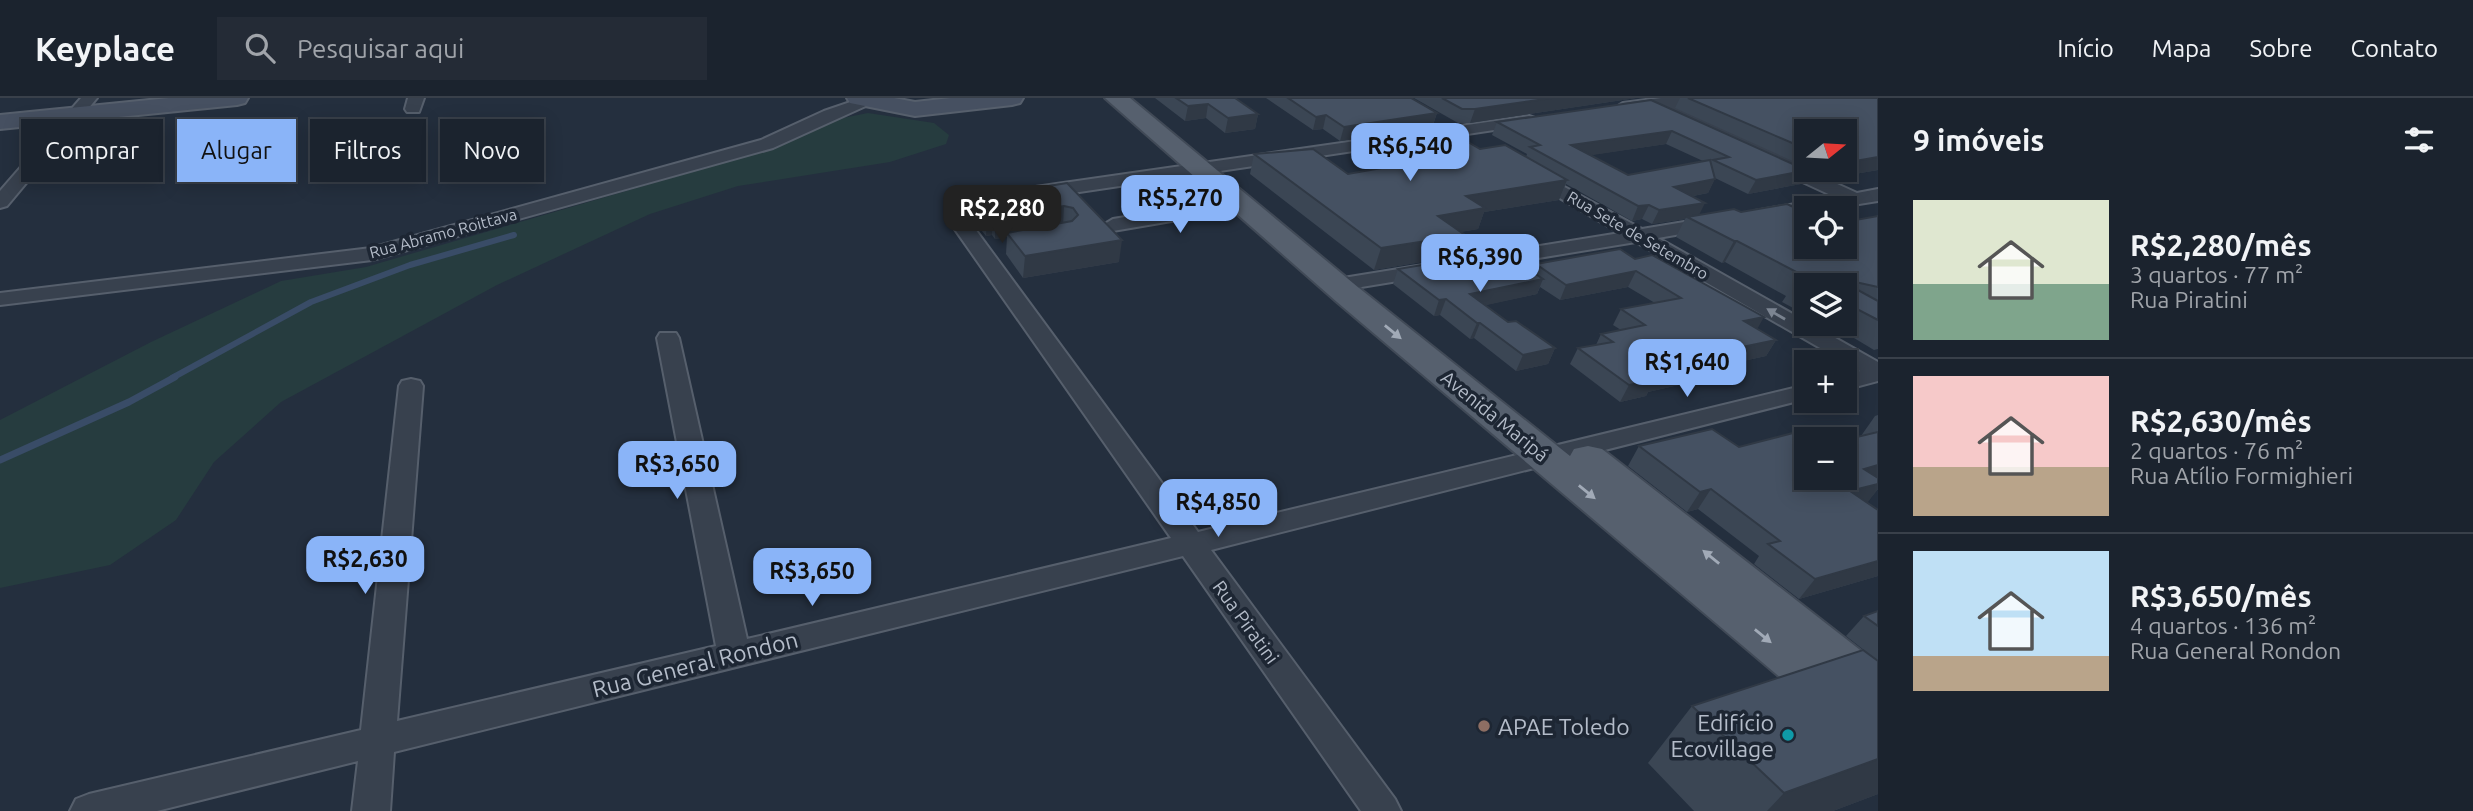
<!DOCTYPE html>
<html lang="pt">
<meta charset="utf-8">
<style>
:root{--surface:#1b232e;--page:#242b36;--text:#f1f3f6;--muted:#a0a4aa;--line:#39404a;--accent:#8ab4f8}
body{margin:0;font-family:Ubuntu,sans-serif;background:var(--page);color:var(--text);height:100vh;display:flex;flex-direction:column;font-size:26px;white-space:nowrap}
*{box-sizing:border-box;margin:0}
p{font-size:23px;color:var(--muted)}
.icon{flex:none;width:38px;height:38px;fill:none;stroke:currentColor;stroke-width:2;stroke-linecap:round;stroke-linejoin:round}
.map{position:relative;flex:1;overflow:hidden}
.panel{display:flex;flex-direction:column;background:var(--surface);width:595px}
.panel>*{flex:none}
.guide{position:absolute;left:21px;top:21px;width:665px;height:63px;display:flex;gap:14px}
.needle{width:46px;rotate:72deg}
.controls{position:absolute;left:1794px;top:21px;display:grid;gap:14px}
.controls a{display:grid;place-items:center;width:63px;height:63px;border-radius:0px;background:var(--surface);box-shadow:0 4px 18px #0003,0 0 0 2px var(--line);font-size:35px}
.price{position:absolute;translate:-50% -60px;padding:0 16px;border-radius:14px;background:var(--accent);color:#111;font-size:23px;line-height:46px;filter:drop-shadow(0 2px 4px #0008)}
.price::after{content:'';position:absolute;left:50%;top:42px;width:21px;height:16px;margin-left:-10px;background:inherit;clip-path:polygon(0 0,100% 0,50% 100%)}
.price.current{background:#222;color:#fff}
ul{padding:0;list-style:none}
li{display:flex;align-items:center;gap:21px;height:175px;padding:0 35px}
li+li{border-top:2px solid var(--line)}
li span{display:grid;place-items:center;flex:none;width:196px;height:140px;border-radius:0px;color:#555}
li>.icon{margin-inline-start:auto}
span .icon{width:84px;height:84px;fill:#fffc;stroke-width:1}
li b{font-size:30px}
h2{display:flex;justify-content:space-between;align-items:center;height:84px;padding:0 35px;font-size:30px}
.pill{padding:0 24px;border-radius:0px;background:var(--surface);box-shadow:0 4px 18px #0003,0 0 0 2px var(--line);font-size:24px;line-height:63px}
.pill.current{background:var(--accent);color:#111}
header{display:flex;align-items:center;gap:42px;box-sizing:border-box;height:98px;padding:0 35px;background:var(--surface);border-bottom:2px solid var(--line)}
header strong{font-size:33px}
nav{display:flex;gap:38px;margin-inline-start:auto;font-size:24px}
.search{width:490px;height:63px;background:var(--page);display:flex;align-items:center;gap:18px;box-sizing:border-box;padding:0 24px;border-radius:0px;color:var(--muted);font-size:26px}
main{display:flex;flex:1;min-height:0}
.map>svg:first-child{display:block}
.green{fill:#263c3f}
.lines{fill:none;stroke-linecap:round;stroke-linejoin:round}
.stream-far1{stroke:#394c67;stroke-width:6}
.stream{stroke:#394c67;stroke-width:7}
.street-casing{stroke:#565f6c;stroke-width:4}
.secondary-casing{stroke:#565f6c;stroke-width:4}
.primary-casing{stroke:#414a57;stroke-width:4}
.street{fill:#38414e;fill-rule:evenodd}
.secondary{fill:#465061;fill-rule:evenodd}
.primary{fill:#56606e;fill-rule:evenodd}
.wall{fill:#3b4654;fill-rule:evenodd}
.shaded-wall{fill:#303945}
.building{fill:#455162;stroke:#303945;stroke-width:2}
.oneway{fill:#7c8592}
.oneway2{fill:#a1aab7}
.education-dot{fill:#8d6e63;stroke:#1d2633;stroke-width:2.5}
.culture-dot{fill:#0f9aa8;stroke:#1d2633;stroke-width:2.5}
.labels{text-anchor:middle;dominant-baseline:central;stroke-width:7;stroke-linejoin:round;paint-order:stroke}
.far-street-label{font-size:16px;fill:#b4bcc9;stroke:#1d2633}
.street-label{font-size:19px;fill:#b4bcc9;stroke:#1d2633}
.near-street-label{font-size:23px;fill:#b4bcc9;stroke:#1d2633}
.near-poi-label{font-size:23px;fill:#b4bcc9;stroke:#1d2633;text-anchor:end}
</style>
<header>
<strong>Keyplace</strong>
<div class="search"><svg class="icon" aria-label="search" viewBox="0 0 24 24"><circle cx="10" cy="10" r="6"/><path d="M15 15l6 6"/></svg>Pesquisar aqui</div>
<nav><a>Início</a><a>Mapa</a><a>Sobre</a><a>Contato</a></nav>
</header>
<main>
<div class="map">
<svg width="1878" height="713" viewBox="0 0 1878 713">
<rect width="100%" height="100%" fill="#242f3e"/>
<!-- green -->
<polygon class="green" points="868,15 934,25 949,37 946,46 890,64 738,88 650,116 497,187 281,304 214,364 176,422 110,467 0,490 0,322 151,244 281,183 366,169 780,48 838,21"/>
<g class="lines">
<!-- stream-far1 -->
<polyline class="stream-far1" points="172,280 311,204 410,167 514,137"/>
<!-- stream -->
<polyline class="stream" points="0,362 129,304 175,279"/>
<defs>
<g id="street">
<polygon points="81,0 97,0 7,108 0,110 0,93"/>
<polygon points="408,0 424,0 419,14 407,14 405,11"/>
<polygon points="862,0 879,2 773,50 372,162 0,207 0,195 371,150 761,42 824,13"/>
<polygon points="1661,0 1702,0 1699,3 1678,7 1801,61 1804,65 1800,69 1857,95 1878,91 1878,103 1834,110 1806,110 1806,115 1762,123 1755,121 1753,117 1755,113 1835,99 1768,68 1765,64 1769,60 1659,10 1623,15 1615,10 1623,5"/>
<polygon points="1529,18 1535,20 1537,23 1535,26 966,111 957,105 966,99"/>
<polygon points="1533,72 1642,131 1714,119 1721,121 1724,125 1721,129 1658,140 1878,264 1878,283 1844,292 1844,278 1860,273 1636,144 1337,193 1330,191 1326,187 1330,183 1337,181 1620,135 1527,81 1524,77"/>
<polygon points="1241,100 1248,102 1250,106 1248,110 1113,133 1103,127 1113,121"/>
<polygon points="957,114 964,116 1198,434 1806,287 1806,301 1211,452 1395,701 1401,713 1361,713 1183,458 394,654 390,713 352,713 358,663 157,713 70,713 76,701 89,696 361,632 399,288 402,283 411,281 420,283 423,288 397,623 716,548 657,240 660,235 676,235 679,240 747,541 1171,440 947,120"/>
</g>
<g id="secondary">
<polygon points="169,0 248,0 245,5 237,7 0,31 0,17"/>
<polygon points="847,0 894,0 915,4 951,0 1023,0 1020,5 1012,7 915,18 850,5"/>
</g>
<polygon id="primary" points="1105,0 1130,0 1359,190 1570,358 1574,351 1588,348 1602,351 1878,566 1878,654 1860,647 1337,204"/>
</defs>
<!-- street casing -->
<use href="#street" class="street-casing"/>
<!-- secondary casing -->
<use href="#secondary" class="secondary-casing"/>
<!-- primary casing -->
<use href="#primary" class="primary-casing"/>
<!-- street -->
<use href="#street" class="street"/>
<!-- secondary -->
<use href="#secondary" class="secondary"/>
<!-- primary -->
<use href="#primary" class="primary"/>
</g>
<!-- wall -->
<g class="wall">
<polygon points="1155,0 1235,0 1258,16 1255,31 1225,35 1206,20 1185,23"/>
<path d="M1266,0h145l26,15 -4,12 47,24 46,8 1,-3 -35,-19 5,-13 154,-22 150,84 -53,10 -33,-16 -7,15 -15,3 6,18 107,33 72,-31v133l-4,1 -30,-18 -6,2 -17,-10h23v-39h-38v30l-24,-13 4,-6 -61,-34 -3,1 -46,-26 9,-18 -33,5 -10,-5 -10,2 -66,-37 -7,16 -75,12 -6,17 -18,3 5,3 -8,21 -83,14 -124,-96 4,-20 94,20 22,-4 -8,-6 2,-7 -5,-3 5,-17 -24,4 -17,-12 -10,1zM1666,46l37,17 -75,14 -38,-20z"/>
<polygon points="1414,0 1636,0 1470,25 1458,25"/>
<polygon points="1680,0 1878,0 1878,72 1831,80 1812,72 1844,72 1806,33 1806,69 1675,10"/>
<polygon points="1067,85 1119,164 1023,180 1006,156 1007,139 995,141 992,137 986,138 972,121 973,100"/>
<polygon points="1635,161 1776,242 1766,258 1702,272 1696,283 1648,294 1646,298 1620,304 1570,266 1578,250 1596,247 1601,236 1621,232 1613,227 1621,211 1655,205 1628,189 1560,202 1540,189 1537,196 1485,207 1508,224 1555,250 1548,266 1516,273 1474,240 1470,241 1440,217 1434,218 1393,186 1398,171 1494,166 1533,174 1536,166"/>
<polygon points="1878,317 1878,391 1867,404 1878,412 1878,478 1799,501 1754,466 1759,458 1698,411 1687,414 1628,368 1639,348 1739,349 1806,380 1861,338 1875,318"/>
<polygon points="1878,513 1878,563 1846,538 1864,518"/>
<polygon points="1692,608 1878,696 1833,713 1694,713 1648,665"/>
</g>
<!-- shaded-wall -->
<g class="shaded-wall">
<polygon points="1552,0 1636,0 1470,25 1475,11"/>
<polygon points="1208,6 1206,20 1185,23 1188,8"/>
<polygon points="1437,15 1432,29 1365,36 1364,39 1340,43 1344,29"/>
<polygon points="1258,16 1255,31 1225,35 1228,20"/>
<polygon points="1326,17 1323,31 1313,32 1316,19"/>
<polygon points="1672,33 1666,46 1566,61 1571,47"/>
<polygon points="1878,59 1878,72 1831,80 1836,72 1844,72 1844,65"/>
<polygon points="1809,72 1801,86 1748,96 1756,82"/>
<polygon points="1715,81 1708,95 1667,103 1674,89"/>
<polygon points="1567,82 1559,102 1484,114 1478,131 1430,139 1438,118 1466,98"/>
<polygon points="1705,105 1698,119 1687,119 1685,121 1652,126 1659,112"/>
<polygon points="1649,107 1642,121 1632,123 1638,108"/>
<polygon points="1064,108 1063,129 1007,135 1007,139 995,141 995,119"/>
<polygon points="993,116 992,137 986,138 987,117"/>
<polygon points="1465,137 1457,158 1374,172 1381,150"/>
<polygon points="1122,142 1119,164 1023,180 1025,158"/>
<polygon points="1734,143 1737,143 1725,164 1722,165"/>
<polygon points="1636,173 1628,189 1560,202 1566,187"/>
<polygon points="1543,181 1537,196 1464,212 1470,196"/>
<polygon points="1446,201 1440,217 1434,218 1439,202"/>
<polygon points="1859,212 1844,234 1838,236 1853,213"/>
<polygon points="1764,219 1755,235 1744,223"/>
<polygon points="1477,225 1480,225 1474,240 1470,241"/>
<polygon points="1776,242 1766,258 1702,272 1696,283 1648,294 1646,298 1620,304 1629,287 1651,279 1694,259"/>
<polygon points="1555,250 1548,266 1516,273 1523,257"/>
<polygon points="1878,367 1878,383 1864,371"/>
<polygon points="1878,386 1878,391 1868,404 1835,413 1850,393"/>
<polygon points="1711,391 1698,411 1687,414 1700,394"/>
<polygon points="1878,463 1878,478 1799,501 1815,481"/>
<polygon points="1878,661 1878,696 1833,713 1767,713 1784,695"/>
</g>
<!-- building -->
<g class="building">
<polygon points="1176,0 1235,0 1258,16 1228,20 1208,6 1188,8"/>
<polygon points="1288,0 1411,0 1437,15 1344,29 1326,17 1316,19"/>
<polygon points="1442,0 1552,0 1475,11 1462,11"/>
<polygon points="1688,0 1878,0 1878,59 1844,65 1844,33 1806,33 1806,51"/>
<polygon points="1651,2 1806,72 1809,72 1756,82 1713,62 1729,59 1672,33 1571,47 1628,77 1710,62 1715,81 1674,89 1705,105 1659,112 1649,107 1638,108 1530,49 1540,47 1497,24"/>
<polygon points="1437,26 1480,51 1505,47 1567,82 1466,98 1485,110 1438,118 1465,137 1381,150 1254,56 1313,51 1348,76 1399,67 1368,47 1378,45 1365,36"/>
<polygon points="1067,85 1122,142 1025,158 1007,135 1072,123 1078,117 1073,110 1064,108 995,119 993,116 987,117 973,100"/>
<polygon points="1787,106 1806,115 1806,149 1844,149 1844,124 1878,118 1878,189 1846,182 1845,185 1878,203 1878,222 1859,212 1853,213 1844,208 1844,187 1806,187 1796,182 1806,179 1737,143 1734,143 1687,119 1734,111 1741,114"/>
<polygon points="1620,151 1635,161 1652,157 1764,219 1744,223 1776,242 1694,259 1705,267 1651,279 1655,282 1629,287 1578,250 1613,244 1601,236 1645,227 1621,211 1681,200 1636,173 1566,187 1536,166"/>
<polygon points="1482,157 1494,166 1515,162 1543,181 1470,196 1508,224 1516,223 1555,250 1523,257 1480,225 1477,225 1446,201 1439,202 1398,171"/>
<polygon points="1816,329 1836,341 1806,341 1806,380 1844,380 1844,342 1878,334 1878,367 1864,371 1878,380 1878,386 1850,393 1878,412 1878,463 1815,481 1768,446 1780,443 1711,391 1700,394 1639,348 1712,331 1739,349"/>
<polygon points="1878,513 1878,528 1864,518"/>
<polygon points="1863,552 1878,563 1878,661 1784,695 1692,608"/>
</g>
<!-- one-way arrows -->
<defs><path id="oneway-solid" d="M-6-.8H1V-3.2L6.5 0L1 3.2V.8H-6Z" transform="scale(1.75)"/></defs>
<use class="oneway" href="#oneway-solid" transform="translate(1776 216) rotate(-150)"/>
<g class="oneway2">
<use href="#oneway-solid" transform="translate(1393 234) rotate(39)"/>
<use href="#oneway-solid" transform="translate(1587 394) rotate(39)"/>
<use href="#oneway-solid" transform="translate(1711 459) rotate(-141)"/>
<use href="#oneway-solid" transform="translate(1763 538) rotate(39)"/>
</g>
<!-- markers -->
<circle class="education-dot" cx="1484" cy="628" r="7"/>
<circle class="culture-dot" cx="1788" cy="637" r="7"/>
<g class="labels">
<!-- far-street labels -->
<g class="far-street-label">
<text transform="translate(443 135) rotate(-15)">Rua Abramo Roittava</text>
<text transform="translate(1638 137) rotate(30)">Rua Sete de Setembro</text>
</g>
<!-- street labels -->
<g class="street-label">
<text transform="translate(1495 318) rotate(39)">Avenida Maripá</text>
<text transform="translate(1246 524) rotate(54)">Rua Piratini</text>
</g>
<!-- near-street labels -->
<g class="near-street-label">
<text transform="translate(695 566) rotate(-14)">Rua General Rondon</text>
</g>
<!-- near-poi labels -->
<g class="near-poi-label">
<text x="1774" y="624">Edifício<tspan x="1774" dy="26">Ecovillage</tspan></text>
<text x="1498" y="628" text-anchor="start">APAE Toledo</text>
</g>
</g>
</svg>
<div class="controls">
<a><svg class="needle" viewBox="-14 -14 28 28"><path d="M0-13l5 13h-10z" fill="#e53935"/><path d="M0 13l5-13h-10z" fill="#a0a4aa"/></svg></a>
<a><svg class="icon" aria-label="locate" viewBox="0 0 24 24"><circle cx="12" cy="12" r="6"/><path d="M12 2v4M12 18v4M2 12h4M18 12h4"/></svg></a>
<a><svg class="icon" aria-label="layers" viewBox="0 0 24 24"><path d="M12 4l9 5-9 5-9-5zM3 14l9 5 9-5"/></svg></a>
<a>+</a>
<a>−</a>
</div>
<b class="price" style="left:1410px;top:85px">R$6,540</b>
<b class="price" style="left:1180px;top:137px">R$5,270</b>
<b class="price current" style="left:1002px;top:147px">R$2,280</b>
<b class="price" style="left:1480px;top:196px">R$6,390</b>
<b class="price" style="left:1687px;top:301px">R$1,640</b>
<b class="price" style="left:677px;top:403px">R$3,650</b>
<b class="price" style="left:1218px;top:441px">R$4,850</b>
<b class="price" style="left:365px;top:498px">R$2,630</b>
<b class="price" style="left:812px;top:510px">R$3,650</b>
<div class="guide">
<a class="pill">Comprar</a>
<a class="pill current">Alugar</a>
<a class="pill">Filtros</a>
<a class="pill">Novo</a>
</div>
</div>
<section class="panel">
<h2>9 imóveis<svg class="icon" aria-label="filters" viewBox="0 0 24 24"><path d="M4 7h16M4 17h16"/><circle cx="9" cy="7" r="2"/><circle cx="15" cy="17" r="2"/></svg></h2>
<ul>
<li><span style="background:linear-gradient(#dfe7d0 60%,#7fa58c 0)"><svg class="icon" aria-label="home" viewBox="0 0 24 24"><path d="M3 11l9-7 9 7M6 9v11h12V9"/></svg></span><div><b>R$2,280/mês</b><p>3 quartos · 77 m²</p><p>Rua Piratini</p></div></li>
<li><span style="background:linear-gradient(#f6c9c9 65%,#b9a48a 0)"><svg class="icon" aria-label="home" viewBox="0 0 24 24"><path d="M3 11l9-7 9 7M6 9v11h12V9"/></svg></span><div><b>R$2,630/mês</b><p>2 quartos · 76 m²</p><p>Rua Atílio Formighieri</p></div></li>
<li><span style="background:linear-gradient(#bfe0f5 75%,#b9a48a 0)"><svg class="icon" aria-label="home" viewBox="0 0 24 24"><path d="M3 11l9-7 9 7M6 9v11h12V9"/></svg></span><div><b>R$3,650/mês</b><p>4 quartos · 136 m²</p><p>Rua General Rondon</p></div></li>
</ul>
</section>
</main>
